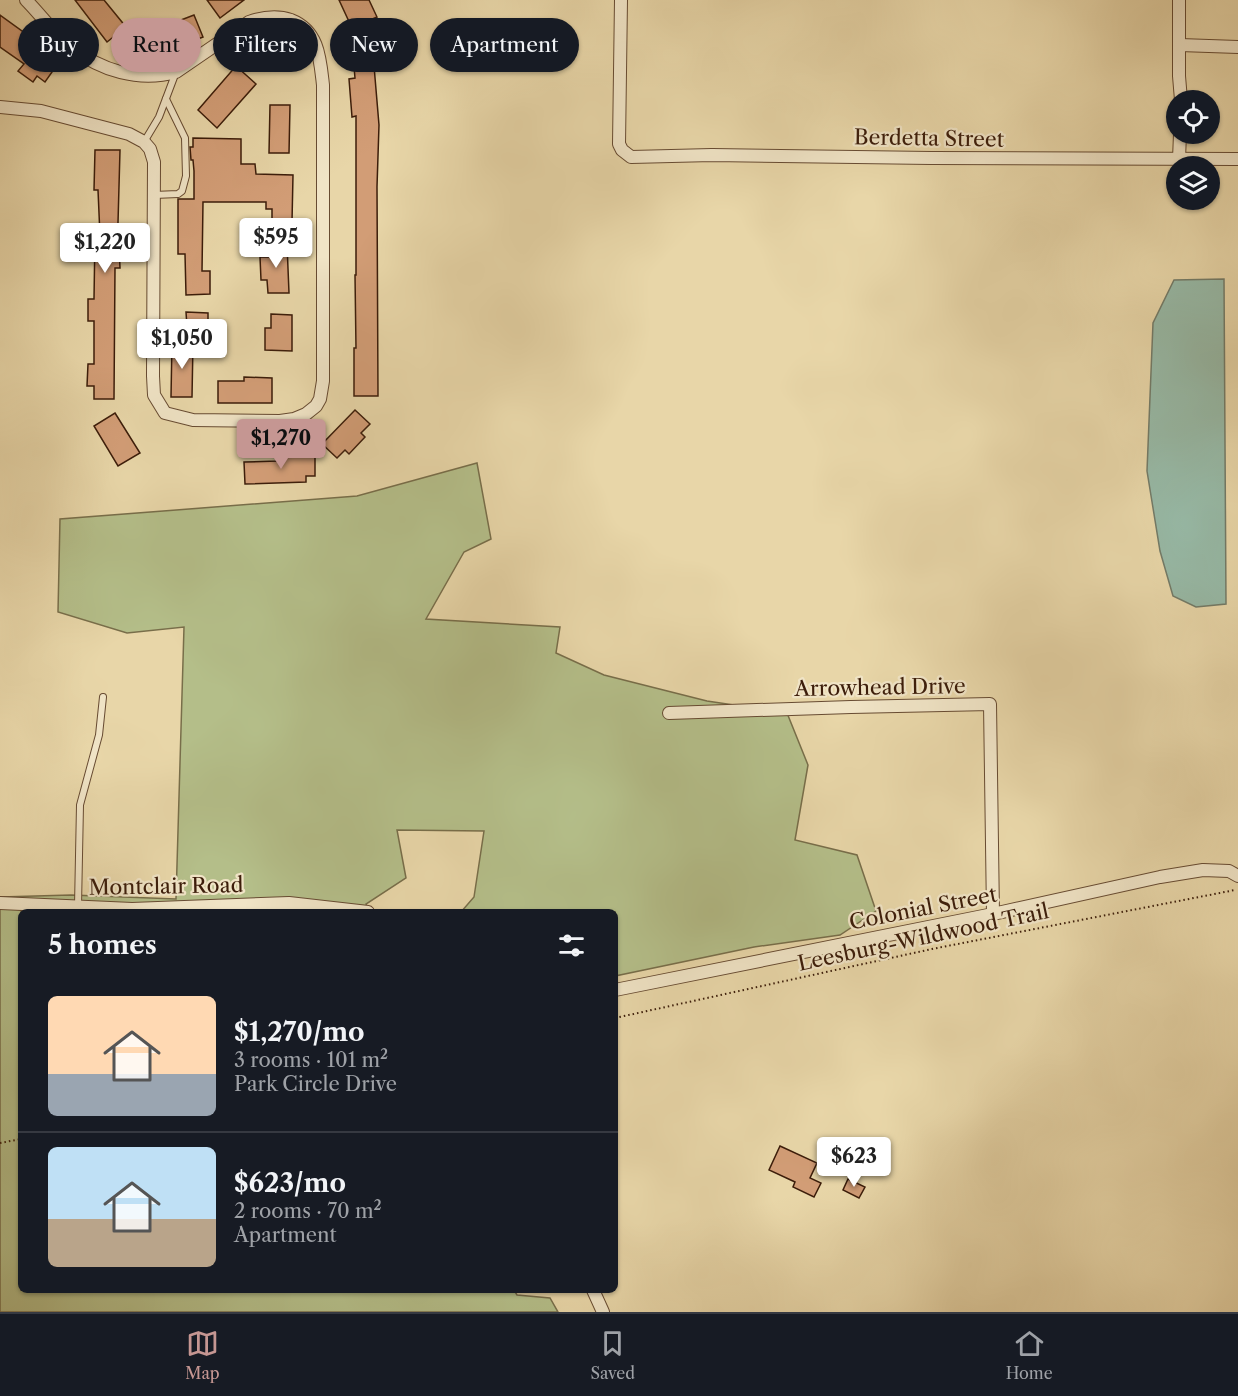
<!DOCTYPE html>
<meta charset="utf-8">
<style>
:root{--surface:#171b24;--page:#242831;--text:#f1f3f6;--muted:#9ea1a6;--line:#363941;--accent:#c59692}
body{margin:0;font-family:"Libre Caslon Text",serif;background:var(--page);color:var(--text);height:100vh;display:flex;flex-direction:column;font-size:22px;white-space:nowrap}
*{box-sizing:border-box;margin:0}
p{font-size:20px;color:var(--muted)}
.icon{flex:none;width:33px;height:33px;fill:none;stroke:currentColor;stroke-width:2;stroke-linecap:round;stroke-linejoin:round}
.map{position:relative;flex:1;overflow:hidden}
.side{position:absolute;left:18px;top:909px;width:600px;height:384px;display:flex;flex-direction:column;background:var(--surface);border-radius:9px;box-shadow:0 2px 4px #0004}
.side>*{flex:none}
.top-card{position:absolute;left:18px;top:18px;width:600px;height:54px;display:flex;gap:12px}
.controls{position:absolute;left:1166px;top:90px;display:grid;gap:12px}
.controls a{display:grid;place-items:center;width:54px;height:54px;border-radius:50%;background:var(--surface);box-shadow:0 2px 4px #0004;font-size:30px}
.price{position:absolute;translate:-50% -51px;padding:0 14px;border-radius:6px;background:#fff;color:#222;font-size:20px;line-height:39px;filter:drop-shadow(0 2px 3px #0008)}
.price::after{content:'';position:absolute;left:50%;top:36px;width:18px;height:14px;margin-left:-9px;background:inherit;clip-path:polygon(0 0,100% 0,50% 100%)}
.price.active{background:var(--accent);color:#111}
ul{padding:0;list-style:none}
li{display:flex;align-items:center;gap:18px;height:150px;padding:0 30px}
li+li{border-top:2px solid var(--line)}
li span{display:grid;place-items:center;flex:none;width:168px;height:120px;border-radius:9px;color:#555}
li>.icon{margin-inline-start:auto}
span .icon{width:72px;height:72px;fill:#fffc;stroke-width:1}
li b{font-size:26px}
h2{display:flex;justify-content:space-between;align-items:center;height:72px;padding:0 30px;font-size:26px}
.pill{padding:0 21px;border-radius:27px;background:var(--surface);box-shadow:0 2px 4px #0004;font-size:21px;line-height:54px}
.pill.active{background:var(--accent);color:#111}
.tab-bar{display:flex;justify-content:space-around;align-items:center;height:84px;border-top:2px solid var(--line);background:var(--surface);font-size:16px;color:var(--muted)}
.tab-bar a{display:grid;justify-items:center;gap:3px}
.tab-bar .active{color:var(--accent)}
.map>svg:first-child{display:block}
.green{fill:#b4be89;stroke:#786e4a;stroke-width:1.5}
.water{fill:#97b9a6;stroke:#737b68;stroke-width:1.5}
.building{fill:#d29d76;stroke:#3c1d0a;stroke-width:1.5}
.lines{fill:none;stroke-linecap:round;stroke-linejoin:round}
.lane-casing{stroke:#674b32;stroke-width:8}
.street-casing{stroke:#674b32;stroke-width:14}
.path{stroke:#3c1d0a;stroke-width:2;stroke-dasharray:1.5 3;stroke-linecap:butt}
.lane{stroke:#f0e4c6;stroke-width:6}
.street{stroke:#f0e4c6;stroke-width:12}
.labels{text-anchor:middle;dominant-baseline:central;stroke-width:4.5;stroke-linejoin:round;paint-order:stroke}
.street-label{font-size:21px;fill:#3c1d0a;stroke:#f0e4c6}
</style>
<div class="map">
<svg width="1238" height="1312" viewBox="0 0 1238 1312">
<rect width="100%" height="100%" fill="#e8d6a8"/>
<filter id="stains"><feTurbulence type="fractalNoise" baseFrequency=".00333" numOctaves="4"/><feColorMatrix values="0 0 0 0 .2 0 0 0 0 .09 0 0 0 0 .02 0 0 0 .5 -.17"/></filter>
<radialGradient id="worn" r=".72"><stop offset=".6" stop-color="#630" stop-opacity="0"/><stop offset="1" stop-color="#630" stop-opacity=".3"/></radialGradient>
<!-- green -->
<polygon class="green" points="477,463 491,539 464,552 426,619 560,627 556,653 604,675 707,701 787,713 808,765 795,840 857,855 876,911 840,935 754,947 615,976 615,912 461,912 474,897 484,831 397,830 406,878 366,904 370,912 21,912 21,1290 514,1290 517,1295 550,1298 558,1312 0,1312 0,897 71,895 176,899 184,627 127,633 58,612 60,519 357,496"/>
<!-- water -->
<polygon class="water" points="1224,279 1226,604 1196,607 1173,596 1160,551 1147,471 1153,323 1174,280"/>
<!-- building -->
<g class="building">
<polygon points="75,0 104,0 126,27 107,42"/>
<polygon points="207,0 244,0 220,18"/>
<polygon points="339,0 369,0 377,17 352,28"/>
<polygon points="0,15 33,39 29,45 57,65 45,82 37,76 33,82 18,71 24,64 0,47"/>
<polygon points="194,15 203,37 151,57 142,35"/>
<polygon points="372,42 379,125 377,187 378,396 354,396 354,348 356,348 355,275 356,275 356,116 352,117 349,79 355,78 352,44"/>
<polygon points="236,66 256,84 217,128 198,110"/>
<polygon points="270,105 290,105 289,153 269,153"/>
<polygon points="193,138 241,139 241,164 255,164 256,174 293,175 292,222 272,222 272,209 266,209 266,202 203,202 202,271 210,271 210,294 186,295 185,254 178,254 178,199 194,199 194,171 193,160 191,160 190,147 193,147"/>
<polygon points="95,150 120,150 118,223 120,268 115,268 114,399 94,399 94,386 87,386 88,364 94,364 94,321 88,321 88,299 94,299 95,236 100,236 98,190 94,190"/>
<polygon points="287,244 289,293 268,293 267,280 261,280 260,257 268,257 268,245"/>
<polygon points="186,312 208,313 208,327 187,327"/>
<polygon points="271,314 292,315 292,351 265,350 265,328 271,328"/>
<polygon points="172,342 193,343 192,397 171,397"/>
<polygon points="244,377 272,378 272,403 218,403 218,381 244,381"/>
<polygon points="355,410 370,424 361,433 365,437 349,454 345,450 337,458 322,444"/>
<polygon points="115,413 140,453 118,466 94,426"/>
<polygon points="277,455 315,455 315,476 306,476 306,482 245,484 244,462 277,461"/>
<polygon points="780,1146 817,1163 810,1178 821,1183 814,1197 793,1187 795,1182 769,1170"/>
<polygon points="848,1179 865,1187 859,1198 843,1190"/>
</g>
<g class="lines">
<defs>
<g id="lane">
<polyline points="144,142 159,117 176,72"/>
<polyline points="154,195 178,194 182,191 186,176 185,138 166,99"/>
<polyline points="78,906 80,805 99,735 103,697"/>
</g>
<g id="street">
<polyline points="621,0 619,144 622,150 631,157 712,155 931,158 1238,159"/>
<polyline points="1179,0 1179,76 1181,100"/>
<polyline points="1180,45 1238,47"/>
<path d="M0,107l41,4 88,23 15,8 6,7 4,13 -1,214 1,19 11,18 28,7 87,1 14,-2 12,-5 10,-8 4,-7 3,-18v-296c-3,-26 -4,-54 -32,-65 -14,-5 -28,-3 -42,2l-73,50c-37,10 -75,-1 -105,-25 -17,-13 -30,-32 -45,-47"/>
<polyline points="1179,159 1180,134"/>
<polyline points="669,713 851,707 990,704 993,914"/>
<polyline points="0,903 132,909 289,903 368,912"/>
<polyline points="615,990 993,914 1160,877 1203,870 1229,871 1238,876"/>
<polyline points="593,1290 603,1312"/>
</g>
</defs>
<!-- lane casing -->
<use href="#lane" class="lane-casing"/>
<!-- street casing -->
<use href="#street" class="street-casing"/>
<!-- path -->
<g class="path">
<polyline points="615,1018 932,949 1235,890"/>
<polyline points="0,1143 21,1139"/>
</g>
<!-- lane -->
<use href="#lane" class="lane"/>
<!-- street -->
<use href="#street" class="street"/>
</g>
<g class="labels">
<!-- street labels -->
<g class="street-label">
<text transform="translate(929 138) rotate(1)">Berdetta Street</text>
<text transform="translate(880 687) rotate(-1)">Arrowhead Drive</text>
<text transform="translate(166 886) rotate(-1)">Montclair Road</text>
<text transform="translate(923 908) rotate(-11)">Colonial Street</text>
<text transform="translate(923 937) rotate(-12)">Leesburg-Wildwood Trail</text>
</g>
</g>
<rect width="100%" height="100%" filter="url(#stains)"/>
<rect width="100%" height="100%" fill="url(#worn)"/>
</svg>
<div class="controls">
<a><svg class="icon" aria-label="locate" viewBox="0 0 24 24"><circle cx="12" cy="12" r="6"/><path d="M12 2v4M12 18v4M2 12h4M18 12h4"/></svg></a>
<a><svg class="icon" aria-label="layers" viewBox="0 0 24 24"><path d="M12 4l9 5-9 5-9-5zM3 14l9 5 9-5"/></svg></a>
</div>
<b class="price" style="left:276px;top:269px">$595</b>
<b class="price" style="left:105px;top:274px">$1,220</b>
<b class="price" style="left:182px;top:370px">$1,050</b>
<b class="price active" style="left:281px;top:470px">$1,270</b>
<b class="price" style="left:854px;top:1188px">$623</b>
<div class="top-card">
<a class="pill">Buy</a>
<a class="pill active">Rent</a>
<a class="pill">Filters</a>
<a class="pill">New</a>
<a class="pill">Apartment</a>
</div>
<section class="side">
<h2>5 homes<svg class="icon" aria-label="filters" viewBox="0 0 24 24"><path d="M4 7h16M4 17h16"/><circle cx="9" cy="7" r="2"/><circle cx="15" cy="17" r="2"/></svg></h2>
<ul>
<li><span style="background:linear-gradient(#ffd9b3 65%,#9aa5b1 0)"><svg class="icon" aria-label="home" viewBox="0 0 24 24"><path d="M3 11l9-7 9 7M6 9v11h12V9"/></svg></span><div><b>$1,270/mo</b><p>3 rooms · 101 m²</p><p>Park Circle Drive</p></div></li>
<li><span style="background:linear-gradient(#bfe0f5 60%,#b9a48a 0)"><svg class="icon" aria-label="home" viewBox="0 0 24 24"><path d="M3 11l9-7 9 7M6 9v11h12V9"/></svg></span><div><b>$623/mo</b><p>2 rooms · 70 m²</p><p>Apartment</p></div></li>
</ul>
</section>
</div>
<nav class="tab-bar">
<a class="active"><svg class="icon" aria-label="map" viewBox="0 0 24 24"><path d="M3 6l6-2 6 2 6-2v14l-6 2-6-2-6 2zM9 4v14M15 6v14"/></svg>Map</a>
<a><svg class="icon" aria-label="saved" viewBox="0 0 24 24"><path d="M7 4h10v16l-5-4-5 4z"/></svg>Saved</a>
<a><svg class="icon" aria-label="home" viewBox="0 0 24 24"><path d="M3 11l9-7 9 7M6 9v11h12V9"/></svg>Home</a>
</nav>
